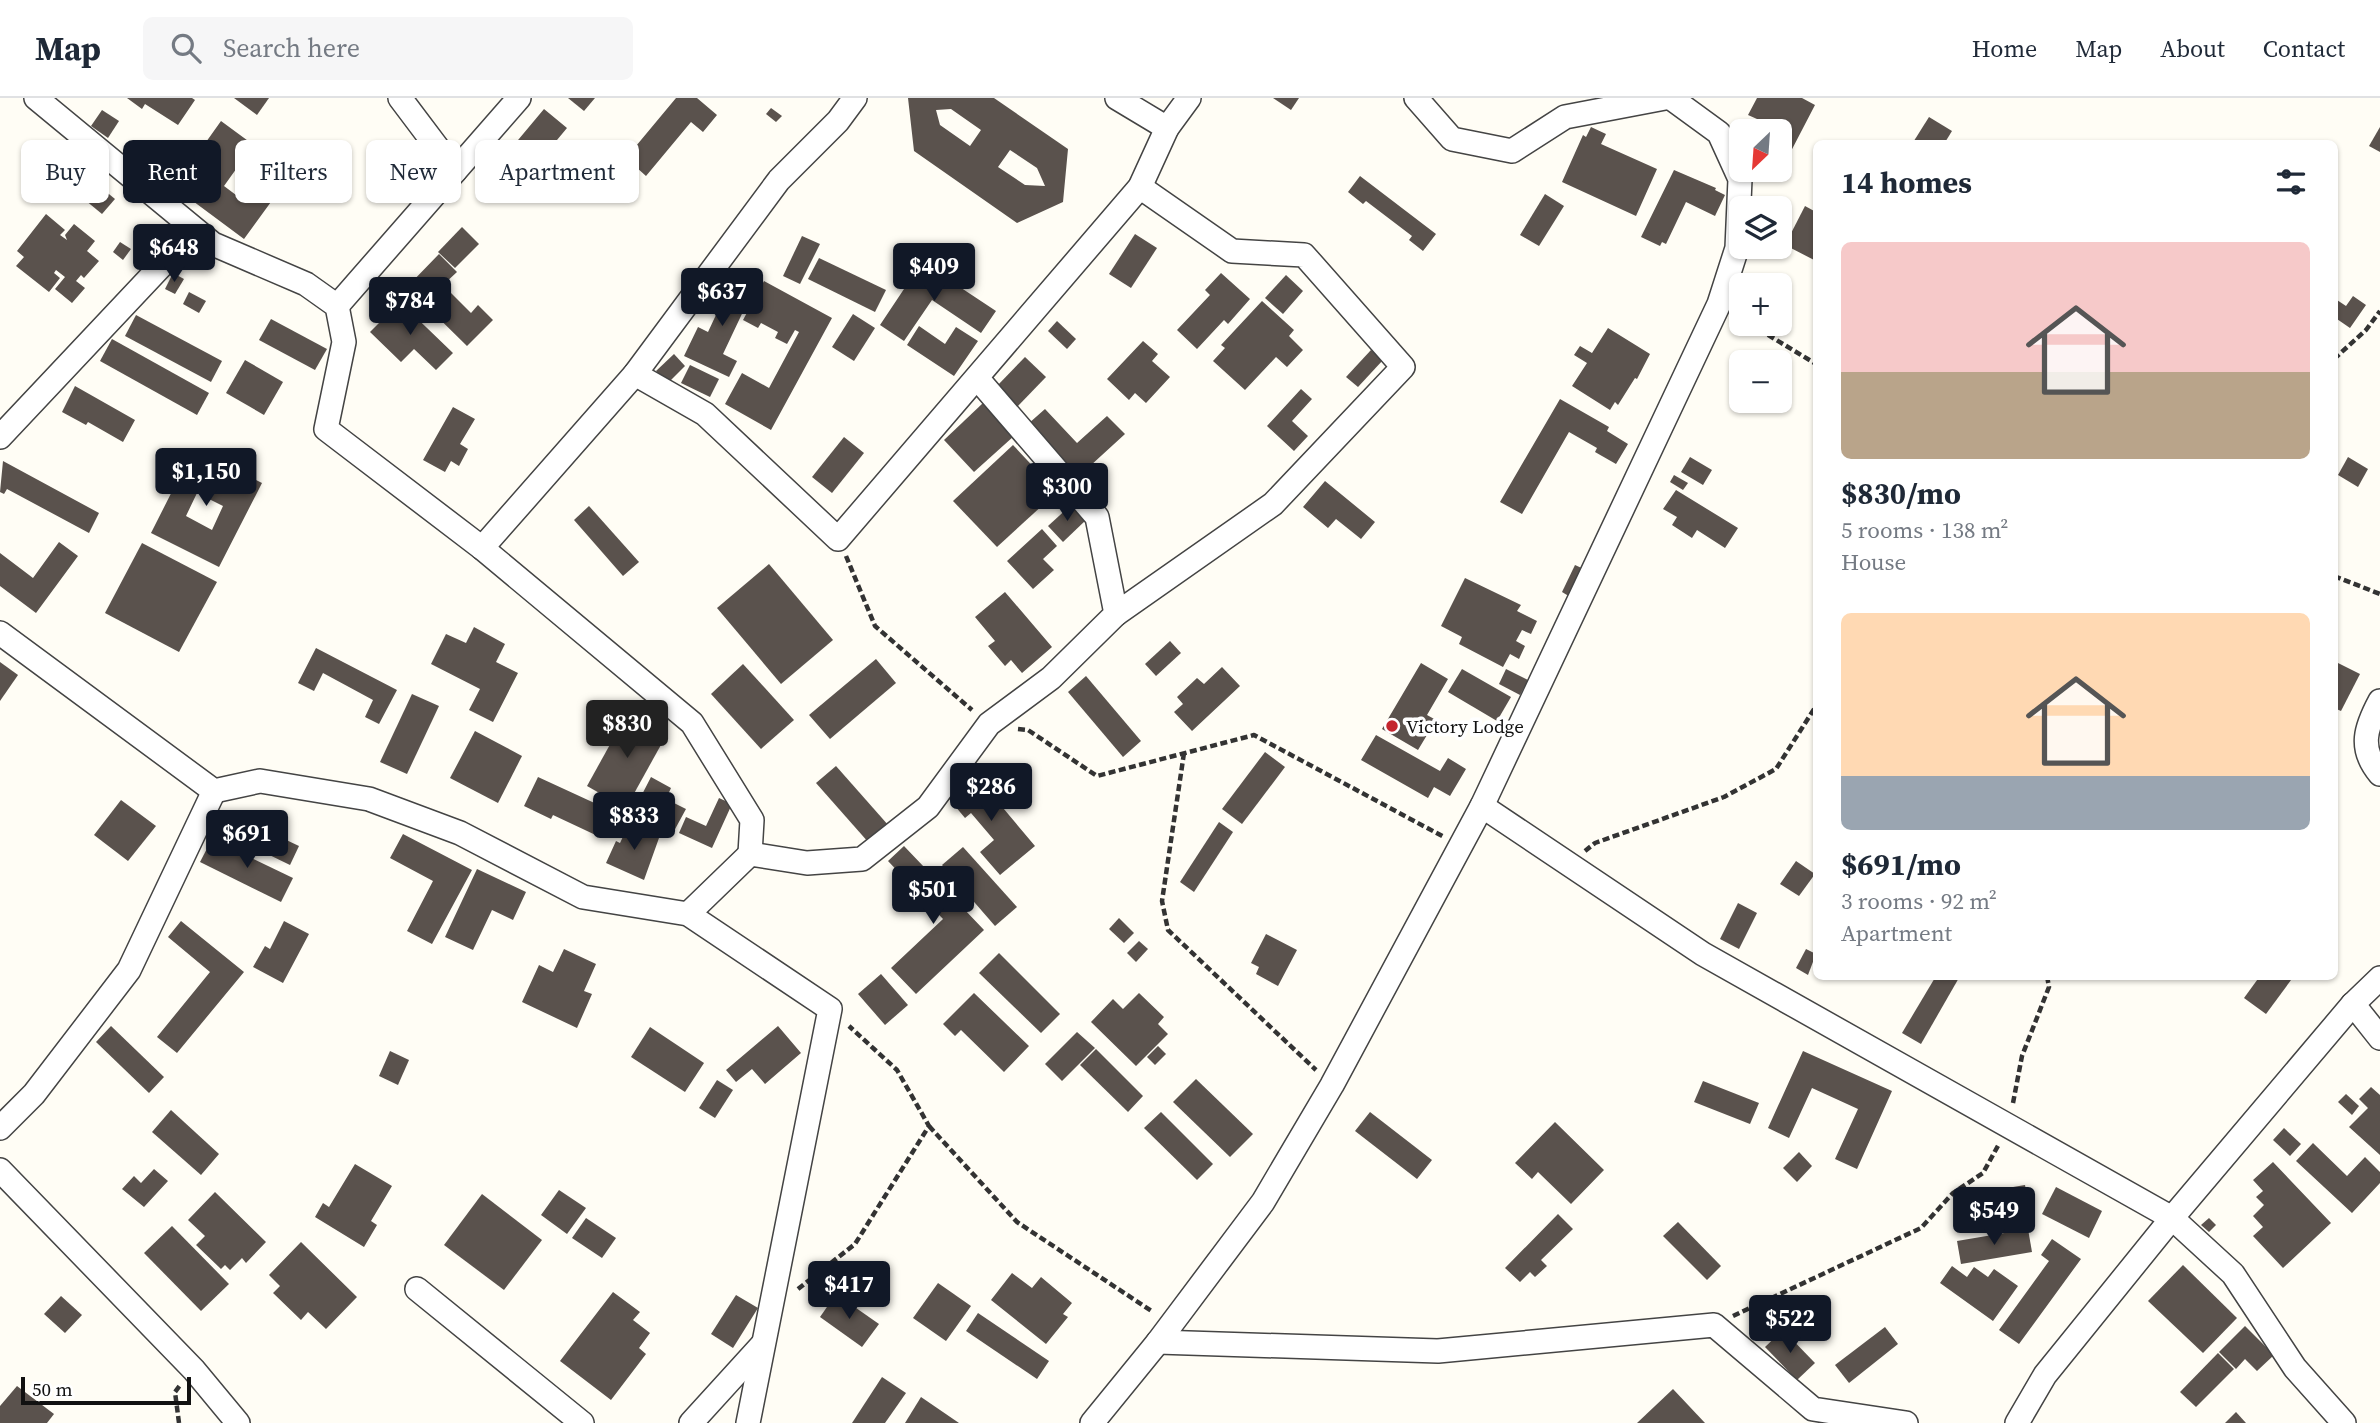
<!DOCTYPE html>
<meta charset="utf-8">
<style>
:root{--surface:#fff;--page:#f6f6f7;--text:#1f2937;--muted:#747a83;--line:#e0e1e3;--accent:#111827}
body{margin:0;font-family:"Source Serif 4",serif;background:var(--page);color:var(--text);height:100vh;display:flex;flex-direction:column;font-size:26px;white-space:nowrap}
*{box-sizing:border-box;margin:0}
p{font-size:23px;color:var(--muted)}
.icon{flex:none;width:38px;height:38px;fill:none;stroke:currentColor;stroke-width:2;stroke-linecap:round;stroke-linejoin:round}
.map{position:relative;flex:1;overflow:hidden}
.drawer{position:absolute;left:1813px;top:42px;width:525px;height:840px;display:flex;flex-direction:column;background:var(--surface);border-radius:10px;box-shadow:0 2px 5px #0004}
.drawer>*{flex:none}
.hud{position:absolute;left:21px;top:42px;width:665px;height:63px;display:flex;gap:14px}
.needle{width:46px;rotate:205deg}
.buttons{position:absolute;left:1729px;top:21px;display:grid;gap:14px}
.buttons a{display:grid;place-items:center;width:63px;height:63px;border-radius:10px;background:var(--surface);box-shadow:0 2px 5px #0004;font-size:35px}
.scale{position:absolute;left:21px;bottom:18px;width:170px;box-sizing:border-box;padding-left:7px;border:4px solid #111;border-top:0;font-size:19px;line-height:24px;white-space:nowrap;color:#111;-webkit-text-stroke:5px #fff;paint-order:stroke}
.price{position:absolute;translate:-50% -60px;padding:0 16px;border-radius:7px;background:var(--accent);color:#fff;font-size:23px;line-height:46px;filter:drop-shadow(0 2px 4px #0008)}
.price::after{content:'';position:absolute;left:50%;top:42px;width:21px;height:16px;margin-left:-10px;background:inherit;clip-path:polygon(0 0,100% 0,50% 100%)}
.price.current{background:#222;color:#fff}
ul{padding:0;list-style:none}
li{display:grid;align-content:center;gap:14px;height:371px;padding:0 28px}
li span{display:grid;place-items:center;height:217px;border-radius:10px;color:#555}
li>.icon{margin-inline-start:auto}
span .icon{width:126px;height:126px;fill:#fffc;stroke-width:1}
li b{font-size:30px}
h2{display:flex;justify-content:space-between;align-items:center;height:84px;padding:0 28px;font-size:30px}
.tag{padding:0 24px;border-radius:10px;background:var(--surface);box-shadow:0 2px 5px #0004;font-size:24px;line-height:63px}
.tag.current{background:var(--accent);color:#fff}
header{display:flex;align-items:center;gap:42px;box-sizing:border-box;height:98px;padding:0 35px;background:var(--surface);border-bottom:2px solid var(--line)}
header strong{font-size:33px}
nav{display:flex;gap:38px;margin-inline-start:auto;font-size:24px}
.search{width:490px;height:63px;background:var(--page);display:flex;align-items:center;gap:18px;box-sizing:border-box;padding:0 24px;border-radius:10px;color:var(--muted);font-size:26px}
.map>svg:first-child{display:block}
.building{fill:#5a524d;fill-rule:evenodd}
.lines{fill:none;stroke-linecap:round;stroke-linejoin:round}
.minor-casing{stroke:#444;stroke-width:26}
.path{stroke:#333;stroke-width:4.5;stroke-dasharray:7 3.5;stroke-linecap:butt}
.minor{stroke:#fff;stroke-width:23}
.poi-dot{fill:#c4262e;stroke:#fff;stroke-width:2.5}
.labels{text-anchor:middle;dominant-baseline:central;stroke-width:7;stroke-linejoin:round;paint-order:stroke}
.poi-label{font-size:19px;fill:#111;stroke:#fff;text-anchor:start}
</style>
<header>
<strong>Map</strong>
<div class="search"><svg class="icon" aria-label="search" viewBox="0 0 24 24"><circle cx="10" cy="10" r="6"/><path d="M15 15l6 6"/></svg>Search here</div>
<nav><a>Home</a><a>Map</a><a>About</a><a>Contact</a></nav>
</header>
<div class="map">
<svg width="2380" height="1325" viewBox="0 0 2380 1325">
<rect width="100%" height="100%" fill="#fffdf5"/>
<!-- building -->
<g class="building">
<polygon points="127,0 192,0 195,2 178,27 145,6 142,11"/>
<polygon points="234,0 269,0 257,17"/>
<polygon points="568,0 595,0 584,13"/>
<polygon points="676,0 697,0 717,17 703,34 691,24 646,78 626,60"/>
<path d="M908,0h86l74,51 -5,53 -46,21 -103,-72zM951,11l30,21 -11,16 -30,-21 -4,-15zM1010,52l27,18 8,18 -20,-1 -27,-18z"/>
<polygon points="1273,0 1299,0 1291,12"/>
<polygon points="1757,0 1802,0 1815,7 1789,57 1780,52 1780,33 1750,33 1757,21 1748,17"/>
<polygon points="771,10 782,18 776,24 766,16"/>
<polygon points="544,11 567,30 547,54 538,46 511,78 497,67"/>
<polygon points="102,12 119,23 108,40 91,28"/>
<polygon points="1929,19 1952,33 1944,46 1912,46"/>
<path d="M221,23l71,52 -48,66 -70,-52zM239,67l20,15 -15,21 -20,-15z"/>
<polygon points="1591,29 1606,36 1601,46 1657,71 1636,118 1562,84 1583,37 1586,39"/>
<polygon points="2380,29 2380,54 2369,48"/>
<polygon points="75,68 115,101 102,116 62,83"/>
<polygon points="1674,72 1716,90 1715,92 1725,97 1715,118 1686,104 1666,146 1662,144 1660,148 1641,139"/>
<polygon points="494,74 513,89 501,104 482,88"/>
<polygon points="1360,78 1436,136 1423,153 1409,142 1412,138 1366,103 1363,106 1348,94"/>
<polygon points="1545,96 1564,108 1539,148 1520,137"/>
<polygon points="1805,108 1816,114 1816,163 1785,147"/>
<polygon points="46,116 65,132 60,137 67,142 65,137 74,126 95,143 87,153 99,163 84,180 81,177 76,183 85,190 72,205 55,191 65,179 56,172 54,175 60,180 49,194 16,168 24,159 17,153"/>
<polygon points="462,129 479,146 455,170 438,154"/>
<polygon points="1135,136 1157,150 1131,190 1109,176"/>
<polygon points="802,138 820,146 800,186 783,178"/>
<polygon points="120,144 131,151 123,162 113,154"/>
<polygon points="439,156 457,174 443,187 471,215 478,207 493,222 467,248 407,189"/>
<polygon points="819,160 886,192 875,214 808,181"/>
<polygon points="922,164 996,213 981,235 932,202 904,243 880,227"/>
<polygon points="736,174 757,184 723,256 737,263 729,279 684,258 698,229 708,234"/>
<polygon points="173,175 184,181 175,196 165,191"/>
<polygon points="1221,175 1250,201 1228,226 1224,222 1197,251 1177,232 1210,197 1205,192"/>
<polygon points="1286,177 1303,193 1283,216 1265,200"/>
<polygon points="764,183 832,220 771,332 725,306 742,275 769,290 799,234 795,232 787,246 775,240 778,234 761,225 758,230 743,222"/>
<polygon points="189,194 206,203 199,215 183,206"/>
<polygon points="2353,198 2366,207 2350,230 2334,219 2334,200 2346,208"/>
<polygon points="1262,203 1294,232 1289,238 1303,252 1287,269 1276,259 1245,292 1213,263 1225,250 1221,247"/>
<polygon points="400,204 453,255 436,272 414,251 401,264 370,234"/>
<polygon points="853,216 875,230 854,263 832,249"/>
<polygon points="136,217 222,263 211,284 125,238"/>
<polygon points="271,221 327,251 315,272 259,242"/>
<polygon points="1057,223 1076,241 1067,251 1048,233"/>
<polygon points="919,228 945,246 956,229 978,243 954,278 907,247"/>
<polygon points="1608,230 1650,256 1637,281 1635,280 1618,307 1615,304 1610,312 1572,288 1587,265 1574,257 1580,248 1592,255"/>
<polygon points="112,241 209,295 197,317 100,263"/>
<polygon points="1143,243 1158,256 1152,263 1170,279 1146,305 1135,295 1129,302 1107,281"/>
<polygon points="1371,252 1383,262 1358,289 1346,279"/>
<polygon points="674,256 685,268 668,285 656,273"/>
<polygon points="1025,259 1046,279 1017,309 996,289"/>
<polygon points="245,262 283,284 264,317 226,295"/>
<polygon points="690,267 719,281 710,299 681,285"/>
<polygon points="75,288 135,322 123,344 88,324 86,327 62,314"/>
<polygon points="1301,291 1312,301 1292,323 1308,338 1294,353 1267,328"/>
<polygon points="1560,301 1609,329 1607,333 1628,346 1616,366 1595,354 1597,350 1569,334 1522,416 1500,404"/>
<polygon points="983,305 1014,338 974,374 944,342"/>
<polygon points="453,309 475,321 460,346 468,351 459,368 451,363 445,374 423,362"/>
<polygon points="1045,311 1077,345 1107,318 1125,336 1078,379 1028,326"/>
<polygon points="844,339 864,355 832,395 812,379"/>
<polygon points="1013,347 1057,394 997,449 953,403"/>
<path d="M194,350l68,35 -43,84 -68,-34zM197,395l26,13 -11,24 -26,-14z"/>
<polygon points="1690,359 1712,372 1703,387 1681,374"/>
<polygon points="2348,359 2368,371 2358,389 2338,377"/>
<polygon points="3,363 99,415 89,435 7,391 4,396 0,394"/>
<polygon points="1674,377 1688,385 1683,392 1670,384"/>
<polygon points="1325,383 1375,424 1361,441 1336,421 1328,430 1303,409"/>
<polygon points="1676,392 1738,430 1725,450 1697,432 1692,440 1672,427 1677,419 1663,411"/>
<polygon points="1071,407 1086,422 1063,444 1048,428"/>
<polygon points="589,408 639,464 623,478 574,422"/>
<polygon points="1042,431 1057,448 1043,461 1054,472 1033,491 1007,463"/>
<polygon points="59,444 78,458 36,515 0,488 0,455 33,480"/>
<polygon points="142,445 217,484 179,554 105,515"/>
<polygon points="769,466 833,542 781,586 717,510"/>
<polygon points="1575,467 1586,472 1572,500 1562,494"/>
<polygon points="1465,480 1521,507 1517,513 1537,523 1531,536 1522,532 1516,543 1525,548 1519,561 1510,556 1503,569 1459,546 1462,539 1441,528"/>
<polygon points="1005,494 1052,549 1022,575 1011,562 1005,568 988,548 995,543 975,519"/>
<polygon points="474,529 505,546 496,564 518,575 493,624 469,612 480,591 431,566 446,536 466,545"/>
<polygon points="1170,543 1181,555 1156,578 1145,566"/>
<polygon points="316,550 397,592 379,626 365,619 373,602 323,575 314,593 298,585"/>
<polygon points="876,561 896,585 830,641 809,617"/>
<polygon points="2334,563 2360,576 2341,613 2334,610"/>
<polygon points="0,564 18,577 0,603"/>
<polygon points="1421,565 1448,581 1427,617 1436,622 1418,652 1382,631"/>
<polygon points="743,566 794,622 761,651 711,596"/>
<polygon points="1222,569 1240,588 1192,633 1174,614 1183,606 1177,599 1197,580 1204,586"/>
<polygon points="1462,571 1511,599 1497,623 1448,594"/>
<polygon points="1506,571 1528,582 1520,597 1499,586"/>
<polygon points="1086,578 1141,643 1123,659 1068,594"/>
<polygon points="412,596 439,608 407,676 380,664"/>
<polygon points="628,614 667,636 626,710 587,688"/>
<polygon points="475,633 522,658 498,705 450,680"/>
<polygon points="1376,637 1440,673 1448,660 1466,671 1450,698 1434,689 1428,700 1361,662"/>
<polygon points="1265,654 1285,669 1242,726 1222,711"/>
<polygon points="836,668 889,728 869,745 816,685"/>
<polygon points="972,673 1035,748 1000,777 980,754 994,742 971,715 965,720 945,696"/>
<polygon points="538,679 614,714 602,740 553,717 551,721 524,708"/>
<polygon points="651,679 671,690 666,701 686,711 674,733 634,712"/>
<polygon points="719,700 732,706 712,750 679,735 686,719 706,728"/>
<polygon points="121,702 156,728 128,763 94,737"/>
<polygon points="225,713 299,748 290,767 216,731"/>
<polygon points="1219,724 1233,734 1194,794 1180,784"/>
<polygon points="629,726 659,740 644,782 606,765 616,743 620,745"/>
<polygon points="403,736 472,772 432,846 407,833 433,783 390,760"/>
<polygon points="212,741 293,780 281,804 200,764"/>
<polygon points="904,748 984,832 916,896 891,870 943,821 888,763"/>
<polygon points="963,749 1017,809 995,828 942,767"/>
<polygon points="1796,763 1815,776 1799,798 1780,786"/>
<polygon points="477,771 526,794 513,822 492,812 473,852 445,839"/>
<polygon points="1738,805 1757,815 1739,851 1720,841"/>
<polygon points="1119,820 1134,835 1124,845 1109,831"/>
<polygon points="181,823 244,874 177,955 157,939 210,874 168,839"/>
<polygon points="284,823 309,836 283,885 253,869 265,848 270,851"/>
<polygon points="1266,836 1297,852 1278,888 1256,876 1259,869 1251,865"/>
<polygon points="1139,843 1148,851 1136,864 1127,855"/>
<polygon points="564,851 596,866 584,893 592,896 577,930 522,904 539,867 553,874"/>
<polygon points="1806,851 1816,856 1808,877 1796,870"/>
<polygon points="999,855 1060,916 1041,935 979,875"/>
<polygon points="881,876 908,907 885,927 858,896"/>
<polygon points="1936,878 1960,878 1921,946 1902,935"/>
<polygon points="2260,878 2294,878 2266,916 2244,900"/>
<polygon points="974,895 1029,948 1004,974 961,932 955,938 943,926"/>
<polygon points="1139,895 1164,919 1158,926 1168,936 1136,968 1091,924 1113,901 1123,911"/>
<polygon points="111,928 164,979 149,995 96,944"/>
<polygon points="778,928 801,955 765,986 752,971 736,984 726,972"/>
<polygon points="650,929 704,965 685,994 631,959"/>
<polygon points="1077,934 1095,950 1062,983 1045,966"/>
<polygon points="1158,948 1166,956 1155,967 1147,959"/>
<polygon points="1096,951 1143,998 1128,1014 1080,967"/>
<polygon points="390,953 409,962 398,987 379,978"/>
<polygon points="1803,953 1892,993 1857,1071 1835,1061 1858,1011 1812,990 1789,1040 1768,1030"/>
<polygon points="1196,981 1253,1036 1230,1059 1173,1004"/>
<polygon points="717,982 733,992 715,1020 699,1010"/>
<polygon points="1703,983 1759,1005 1750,1026 1694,1004"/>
<polygon points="2371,989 2380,997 2380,1057 2349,1029 2368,1010 2359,1001"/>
<polygon points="2346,996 2359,1008 2352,1017 2338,1004"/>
<polygon points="171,1012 219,1056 201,1077 152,1034"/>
<polygon points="1161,1014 1213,1066 1197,1082 1144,1030"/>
<polygon points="1370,1014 1432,1062 1417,1081 1355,1033"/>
<polygon points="1555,1024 1604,1072 1571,1106 1538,1074 1532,1081 1515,1065"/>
<polygon points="2284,1030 2301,1046 2290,1058 2273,1042"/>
<polygon points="2313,1045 2347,1078 2365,1059 2380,1074 2380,1085 2352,1115 2296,1063"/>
<polygon points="1799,1054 1812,1068 1797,1084 1783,1070"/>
<polygon points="2273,1064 2331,1125 2283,1170 2253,1138 2263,1129 2253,1118 2264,1107 2256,1099 2263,1093 2253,1082"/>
<polygon points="355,1066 392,1088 371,1123 377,1127 364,1149 315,1119 323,1105 329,1109"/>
<polygon points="154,1071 168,1083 144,1109 122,1091 134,1078 141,1085"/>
<polygon points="2025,1087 2029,1110 1958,1122 1954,1099"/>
<polygon points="2056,1089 2102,1113 2089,1140 2042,1116"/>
<polygon points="559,1092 586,1110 567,1136 541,1117"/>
<polygon points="215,1094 266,1144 246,1165 242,1160 230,1172 225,1167 221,1171 196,1147 205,1138 188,1122"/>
<polygon points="482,1096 542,1142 504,1192 444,1147"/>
<polygon points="1558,1116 1573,1131 1541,1162 1547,1168 1535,1179 1530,1174 1520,1184 1505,1170"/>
<polygon points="586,1120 616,1140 602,1160 572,1140"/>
<polygon points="2209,1120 2216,1127 2209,1134 2201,1127"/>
<polygon points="1678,1124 1721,1168 1707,1182 1663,1138"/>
<polygon points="172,1128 229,1186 201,1213 144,1155"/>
<polygon points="2028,1131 2032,1154 1961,1166 1957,1143"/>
<polygon points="2052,1141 2081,1161 2019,1246 1999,1232 2049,1163 2041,1157"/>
<polygon points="301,1144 357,1199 326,1231 308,1214 301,1222 273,1195 280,1188 269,1177"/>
<polygon points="2183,1167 2237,1220 2203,1255 2148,1203"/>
<polygon points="1952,1168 1967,1179 1974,1169 1988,1179 1994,1171 2018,1188 1993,1223 1940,1185"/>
<polygon points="1012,1175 1032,1190 1041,1179 1072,1205 1063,1216 1068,1219 1046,1246 991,1202"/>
<polygon points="938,1185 971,1208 946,1243 913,1220"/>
<polygon points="613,1194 640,1214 633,1222 650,1235 639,1250 646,1256 611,1302 560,1263"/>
<polygon points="836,1196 879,1226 862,1249 820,1219"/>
<polygon points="736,1197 758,1210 733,1250 711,1236"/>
<polygon points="61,1198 82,1217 65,1235 44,1216"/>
<polygon points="978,1215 1049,1263 1037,1281 966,1233"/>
<polygon points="2245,1228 2274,1257 2257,1273 2245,1261 2236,1271 2219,1254"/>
<polygon points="1885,1229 1898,1246 1849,1285 1835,1267"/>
<polygon points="1783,1232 1815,1265 1797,1282 1765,1249"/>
<polygon points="2218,1255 2234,1271 2196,1309 2180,1294"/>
<polygon points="882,1279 906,1295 885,1325 852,1325"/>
<polygon points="17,1288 54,1316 47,1325 0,1325 0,1308"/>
<polygon points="1673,1291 1705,1325 1637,1325"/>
<polygon points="921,1299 959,1325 905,1325"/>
<polygon points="2236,1314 2246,1325 2225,1325"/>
</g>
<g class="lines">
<defs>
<g id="minor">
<polyline points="36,0 213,146 306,186 337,208 344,244 326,331 482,450 692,625 752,722 750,756"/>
<polyline points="400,0 455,73"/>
<polyline points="1117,0 1167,30"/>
<polyline points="1416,0 1452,41 1512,53 1565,19 1665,0"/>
<polyline points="337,208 519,0"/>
<polyline points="635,276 705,316 838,441 1140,89 1167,30 1189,0"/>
<polyline points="0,339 195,132"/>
<polyline points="482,450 635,276 779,82 838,23 855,0"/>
<polyline points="1116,516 1273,406 1403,269 1304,157 1232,153 1140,89"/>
<polyline points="0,535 214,693 260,683 369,701 460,735 583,799 688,816 830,911 748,1325"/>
<path d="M2380,603c-14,26 -22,47 0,73"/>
<polyline points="1482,708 1703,856 2172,1120 2233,1176 2295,1270 2344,1325"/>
<polyline points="688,816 750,756 807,765 862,761 928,709 989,626 1051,580 1116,516 1097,419 977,280"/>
<polyline points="2353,906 2380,940"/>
<polyline points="0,1030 34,996 129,872 214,693"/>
<polyline points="0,1072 194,1272 238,1325"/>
<polyline points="417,1191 582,1325"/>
<polyline points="1158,1244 1438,1253 1714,1227 1813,1311 1906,1325"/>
<polyline points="691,1325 762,1247"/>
<polyline points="1092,1325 1158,1244 1263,1104 1332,987 1482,708 1719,206 1737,150 1740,81 1719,35 1671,0"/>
<polyline points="2017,1325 2045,1277 2172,1120 2353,906 2380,880"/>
</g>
</defs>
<!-- minor casing -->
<use href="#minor" class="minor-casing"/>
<!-- path -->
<g class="path">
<polyline points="1750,226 1816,266"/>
<polyline points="2334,261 2366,232 2380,213"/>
<polyline points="846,458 875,528 972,612"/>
<polyline points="2334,478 2380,496"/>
<polyline points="1018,631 1028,632 1097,678 1254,637 1444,739"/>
<polyline points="1184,655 1162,803 1168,832 1316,972"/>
<polyline points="1585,753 1595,745 1724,699 1776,671 1816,608"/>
<polyline points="2013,1005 2022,958 2049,889 2047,878"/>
<polyline points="929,1028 1017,1124 1153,1214"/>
<polyline points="798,1191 855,1146 929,1028 897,972 849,928"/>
<polyline points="1733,1218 1921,1130 1953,1095 1983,1075 1999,1046"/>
<polyline points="179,1325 175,1294 181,1286"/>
</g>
<!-- minor -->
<use href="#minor" class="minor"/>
</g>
<!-- markers -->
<circle class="poi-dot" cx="1392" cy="628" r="7"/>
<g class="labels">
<!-- poi labels -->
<g class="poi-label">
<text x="1406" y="628">Victory Lodge</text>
</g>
</g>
</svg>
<div class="buttons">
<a><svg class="needle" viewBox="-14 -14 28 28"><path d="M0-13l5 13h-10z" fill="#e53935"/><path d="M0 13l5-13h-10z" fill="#747a83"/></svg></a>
<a><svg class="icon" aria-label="layers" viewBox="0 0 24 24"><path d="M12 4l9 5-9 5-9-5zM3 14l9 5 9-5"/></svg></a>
<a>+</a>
<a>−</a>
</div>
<div class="scale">50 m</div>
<b class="price" style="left:174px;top:186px">$648</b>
<b class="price" style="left:934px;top:205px">$409</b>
<b class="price" style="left:722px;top:230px">$637</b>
<b class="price" style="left:410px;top:239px">$784</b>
<b class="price" style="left:206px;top:410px">$1,150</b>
<b class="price" style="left:1067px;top:425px">$300</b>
<b class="price current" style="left:627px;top:662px">$830</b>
<b class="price" style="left:991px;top:725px">$286</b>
<b class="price" style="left:634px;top:754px">$833</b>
<b class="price" style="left:247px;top:772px">$691</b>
<b class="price" style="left:933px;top:828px">$501</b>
<b class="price" style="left:1994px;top:1149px">$549</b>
<b class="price" style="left:849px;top:1223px">$417</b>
<b class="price" style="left:1790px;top:1257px">$522</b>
<div class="hud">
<a class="tag">Buy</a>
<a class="tag current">Rent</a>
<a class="tag">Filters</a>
<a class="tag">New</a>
<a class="tag">Apartment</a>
</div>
<section class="drawer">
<h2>14 homes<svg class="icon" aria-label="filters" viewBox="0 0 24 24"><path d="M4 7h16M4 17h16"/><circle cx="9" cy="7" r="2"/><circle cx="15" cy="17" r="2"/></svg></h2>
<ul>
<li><span style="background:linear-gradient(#f6c9c9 60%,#b9a48a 0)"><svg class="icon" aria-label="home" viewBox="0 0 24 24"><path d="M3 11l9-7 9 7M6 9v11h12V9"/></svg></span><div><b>$830/mo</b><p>5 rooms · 138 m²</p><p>House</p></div></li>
<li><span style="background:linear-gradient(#ffd9b3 75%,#9aa5b1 0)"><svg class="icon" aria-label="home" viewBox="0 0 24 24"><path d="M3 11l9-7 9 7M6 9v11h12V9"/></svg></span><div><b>$691/mo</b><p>3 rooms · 92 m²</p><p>Apartment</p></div></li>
</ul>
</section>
</div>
